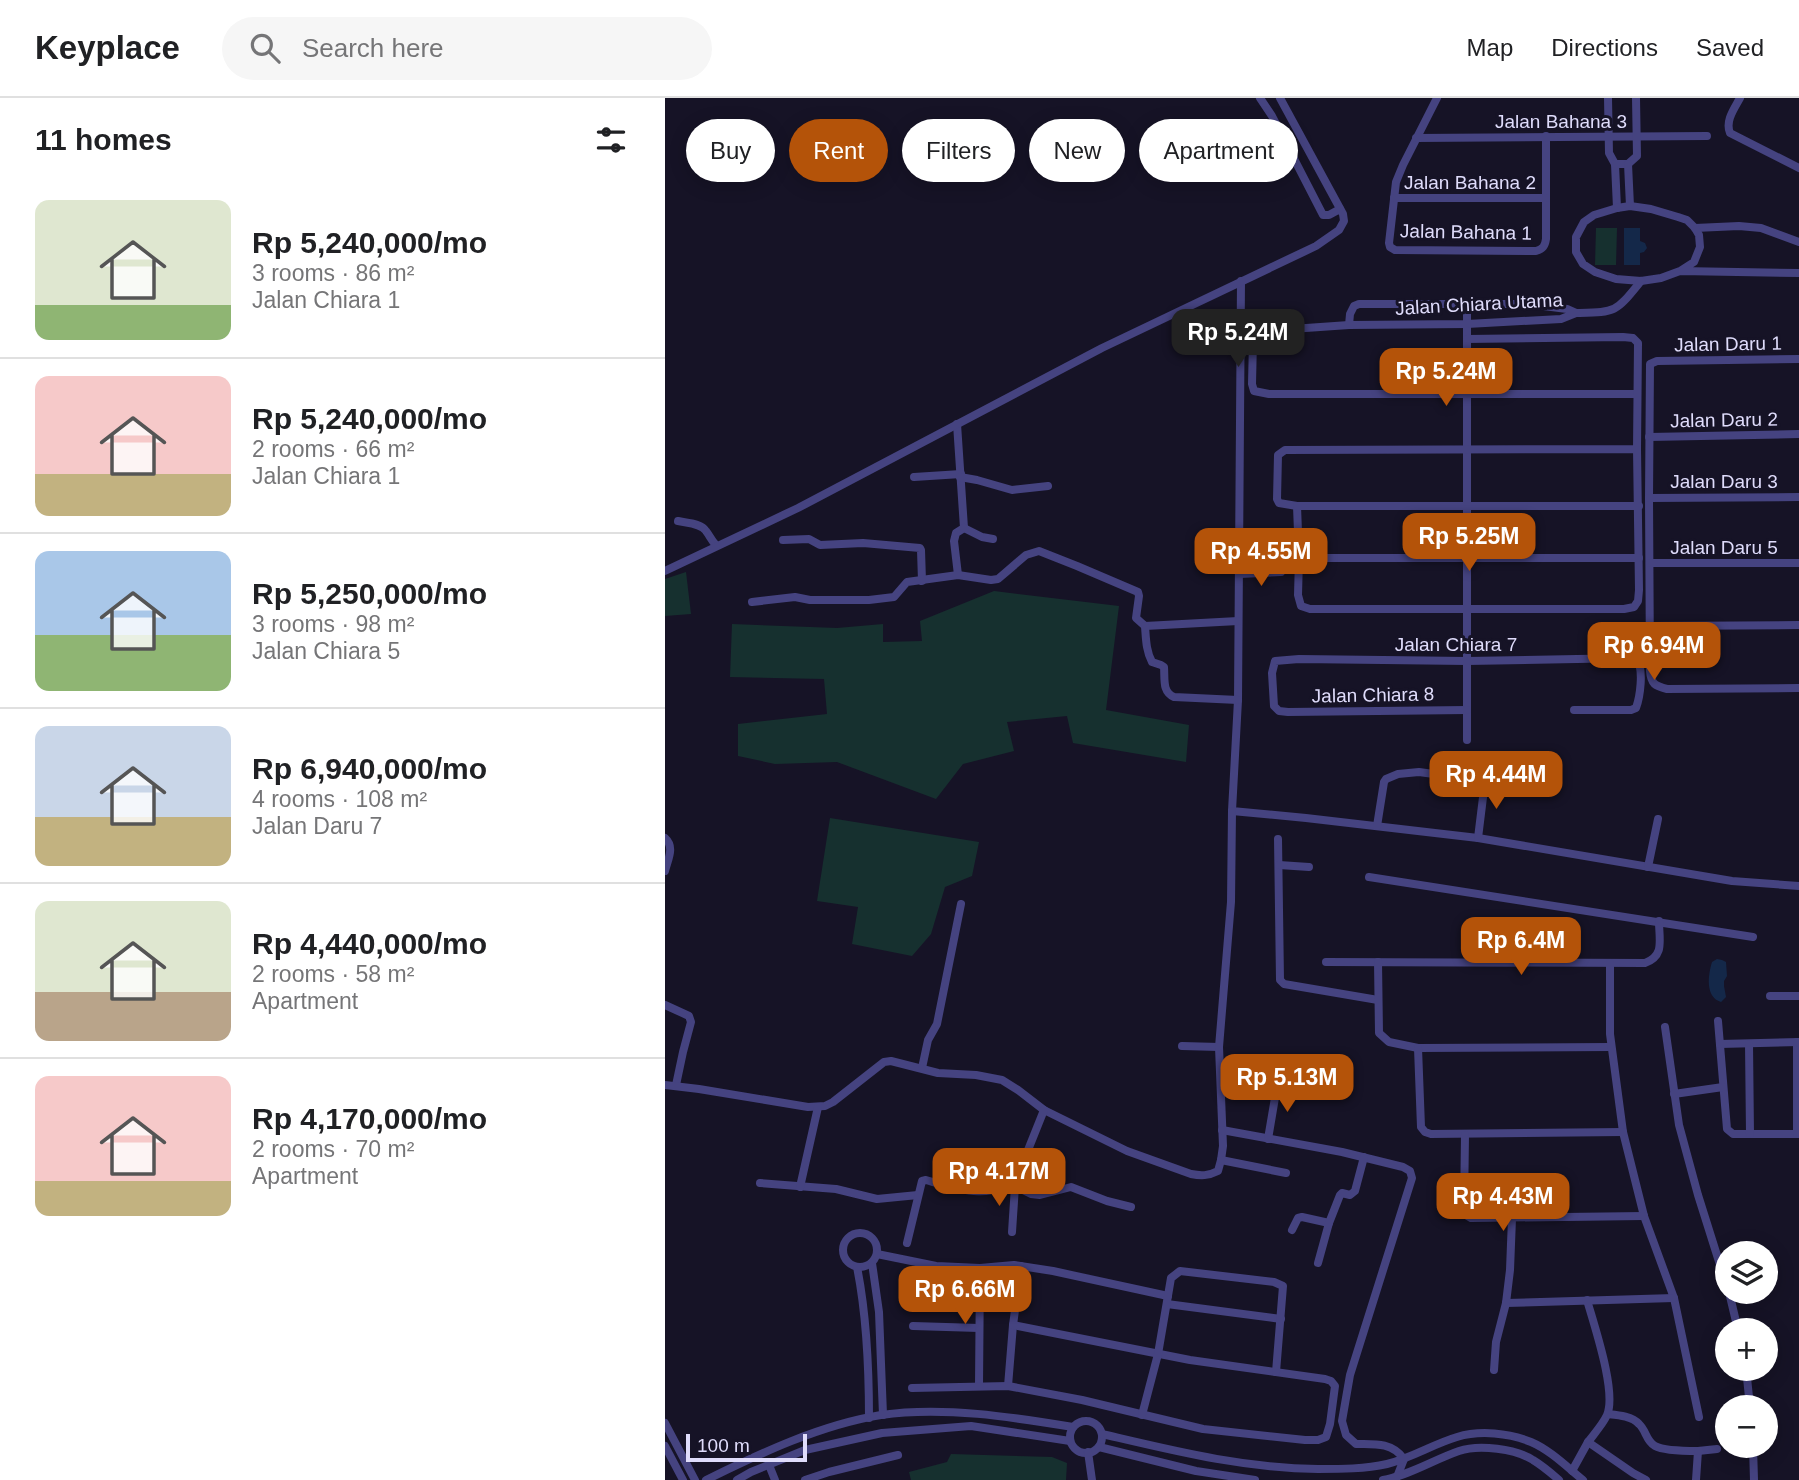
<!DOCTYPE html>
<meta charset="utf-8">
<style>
:root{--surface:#fff;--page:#f6f6f6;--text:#202124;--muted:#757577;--line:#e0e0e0;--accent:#b45309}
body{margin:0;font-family:Arial,sans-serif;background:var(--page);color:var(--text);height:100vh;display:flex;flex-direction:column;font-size:26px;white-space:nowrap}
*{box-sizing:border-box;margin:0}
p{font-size:23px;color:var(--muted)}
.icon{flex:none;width:38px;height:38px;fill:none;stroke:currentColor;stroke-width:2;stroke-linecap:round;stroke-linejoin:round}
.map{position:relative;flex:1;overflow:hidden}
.details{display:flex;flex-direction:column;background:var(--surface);width:665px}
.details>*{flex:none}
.hud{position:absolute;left:21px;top:21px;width:665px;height:63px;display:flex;gap:14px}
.fabs{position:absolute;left:1050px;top:1143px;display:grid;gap:14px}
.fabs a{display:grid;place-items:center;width:63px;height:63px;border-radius:50%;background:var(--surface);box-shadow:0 4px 18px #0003;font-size:35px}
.scale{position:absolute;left:21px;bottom:18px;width:121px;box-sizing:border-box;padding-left:7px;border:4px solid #dfdcfb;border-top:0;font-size:19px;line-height:24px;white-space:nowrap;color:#dfdcfb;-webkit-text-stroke:5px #161326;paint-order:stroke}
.price{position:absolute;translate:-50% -60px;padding:0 16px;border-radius:14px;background:var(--accent);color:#fff;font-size:23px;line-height:46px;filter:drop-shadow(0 2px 4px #0008)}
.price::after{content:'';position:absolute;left:50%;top:42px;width:21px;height:16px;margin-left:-10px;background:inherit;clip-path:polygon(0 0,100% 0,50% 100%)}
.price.selected{background:#222;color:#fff}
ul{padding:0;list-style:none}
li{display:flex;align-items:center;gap:21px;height:175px;padding:0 35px}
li+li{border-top:2px solid var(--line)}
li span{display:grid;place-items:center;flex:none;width:196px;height:140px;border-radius:14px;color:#555}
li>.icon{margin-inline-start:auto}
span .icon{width:84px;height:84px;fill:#fffc;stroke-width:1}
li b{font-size:30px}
h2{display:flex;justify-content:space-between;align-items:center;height:84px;padding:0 35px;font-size:30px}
.chip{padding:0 24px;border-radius:32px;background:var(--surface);box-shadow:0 4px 18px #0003;font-size:24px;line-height:63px}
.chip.selected{background:var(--accent);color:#fff}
header{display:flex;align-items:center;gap:42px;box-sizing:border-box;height:98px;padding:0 35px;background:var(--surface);border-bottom:2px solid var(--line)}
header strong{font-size:33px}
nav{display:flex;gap:38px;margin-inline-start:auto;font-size:24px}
.search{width:490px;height:63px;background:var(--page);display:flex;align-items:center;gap:18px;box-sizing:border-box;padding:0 24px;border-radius:38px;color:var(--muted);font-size:26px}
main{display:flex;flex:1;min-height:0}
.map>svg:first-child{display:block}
.green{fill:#16302f}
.water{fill:#142849}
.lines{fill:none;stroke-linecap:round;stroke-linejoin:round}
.street{stroke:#454380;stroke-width:8}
.labels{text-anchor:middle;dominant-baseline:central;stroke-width:6;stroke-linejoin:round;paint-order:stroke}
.street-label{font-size:19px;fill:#dfdcfb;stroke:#161326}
</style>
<header>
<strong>Keyplace</strong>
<div class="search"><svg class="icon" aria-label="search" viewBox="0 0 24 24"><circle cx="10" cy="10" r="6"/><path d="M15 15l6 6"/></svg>Search here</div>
<nav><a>Map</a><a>Directions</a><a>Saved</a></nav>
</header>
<main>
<section class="details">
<h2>11 homes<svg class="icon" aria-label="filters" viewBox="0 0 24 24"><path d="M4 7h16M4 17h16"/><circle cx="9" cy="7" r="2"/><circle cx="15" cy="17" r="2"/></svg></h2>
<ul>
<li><span style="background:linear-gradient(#dfe7d0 75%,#8fb573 0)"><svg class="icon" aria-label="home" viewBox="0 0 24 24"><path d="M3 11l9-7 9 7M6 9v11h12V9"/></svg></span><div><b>Rp 5,240,000/mo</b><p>3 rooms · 86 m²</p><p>Jalan Chiara 1</p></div></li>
<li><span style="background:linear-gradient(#f6c9c9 70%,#c2b280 0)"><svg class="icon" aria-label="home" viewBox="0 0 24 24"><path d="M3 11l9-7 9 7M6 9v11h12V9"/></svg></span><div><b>Rp 5,240,000/mo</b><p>2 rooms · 66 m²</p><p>Jalan Chiara 1</p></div></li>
<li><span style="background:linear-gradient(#a9c7e8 60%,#8fb573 0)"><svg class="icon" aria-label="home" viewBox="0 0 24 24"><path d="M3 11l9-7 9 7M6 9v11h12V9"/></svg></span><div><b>Rp 5,250,000/mo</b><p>3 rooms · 98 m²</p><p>Jalan Chiara 5</p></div></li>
<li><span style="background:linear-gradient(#c9d6e8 65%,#c2b280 0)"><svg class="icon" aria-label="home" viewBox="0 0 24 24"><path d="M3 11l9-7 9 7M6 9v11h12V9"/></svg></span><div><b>Rp 6,940,000/mo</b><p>4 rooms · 108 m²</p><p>Jalan Daru 7</p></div></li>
<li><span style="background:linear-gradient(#dfe7d0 65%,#b9a48a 0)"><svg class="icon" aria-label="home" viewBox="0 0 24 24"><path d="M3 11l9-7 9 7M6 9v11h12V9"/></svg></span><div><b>Rp 4,440,000/mo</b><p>2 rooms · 58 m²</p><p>Apartment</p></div></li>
<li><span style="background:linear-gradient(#f6c9c9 75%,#c2b280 0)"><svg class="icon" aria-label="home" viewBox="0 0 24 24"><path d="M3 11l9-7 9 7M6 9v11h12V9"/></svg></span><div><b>Rp 4,170,000/mo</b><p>2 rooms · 70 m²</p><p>Apartment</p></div></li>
</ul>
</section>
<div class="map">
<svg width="1134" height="1382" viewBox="0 0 1134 1382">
<rect width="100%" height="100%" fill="#161326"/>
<!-- green -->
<g class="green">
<polygon points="931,130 952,130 951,167 930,167"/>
<polygon points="21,474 26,516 0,518 0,481"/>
<polygon points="329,493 454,508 441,612 524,627 521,664 408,645 402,618 342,624 349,653 298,666 271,701 172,664 110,666 73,658 73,626 162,616 159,581 65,579 67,526 172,530 218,526 218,544 257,543 255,523"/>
<polygon points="165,720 314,744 307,778 280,789 266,836 247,858 187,846 193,809 152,803"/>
<polygon points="286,1356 387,1359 402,1365 401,1382 246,1382 244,1374 282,1364"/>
</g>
<!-- water -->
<g class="water">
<polygon points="959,130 975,130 975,143 980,145 982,150 979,154 975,155 975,167 959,167"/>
<path d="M1052,861l5,1 4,2 1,14 -3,5v5l2,11 -5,5c-16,-5 -13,-27 -9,-40z"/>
</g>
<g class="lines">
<!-- street -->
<g class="street">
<polyline points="595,0 607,18 658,117 664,117 675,111"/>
<path d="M772,0l-34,67 -7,17 -7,61 1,4 5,3 141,1c7,-2 9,-5 10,-12v-103"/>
<polyline points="943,0 944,55 950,66 952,110"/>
<path d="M1075,0c-6,11 -15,23 -10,35l69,35"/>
<polyline points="751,40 1042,38"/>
<polyline points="950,66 963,66 972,58 971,0"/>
<polyline points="963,66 965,108"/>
<polyline points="729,100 881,100"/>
<polyline points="1030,130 1074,128 1096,130 1134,144"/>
<polyline points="1015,173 1029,164 1035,149 1034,137 1030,130 1022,122 1013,119 986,111 965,108 952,110 929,117 919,124 911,139 911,154 918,166 930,174 951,181 976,183 996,180 1015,173 1134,175"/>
<polyline points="576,183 573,602 567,713 641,720 813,740 1067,783 1134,788"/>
<polyline points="802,207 802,642"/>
<path d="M911,215c41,-1 39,0 65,-32"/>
<polyline points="684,227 685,216 689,208 694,206 863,206 902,211 911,215 896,221 802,226 684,227 597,233 591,236 588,242 587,286 589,293 604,296 972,296"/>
<polyline points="802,241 958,239 968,240 973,245 972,351 974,492 973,503 969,509 959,511 645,511 636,508 633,497 634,460 632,408 614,405 612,401 613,357 620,352 972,351"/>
<path d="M1134,261l-142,2 -7,3 -1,134 1,173c1,13 5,15 17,18l132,-1"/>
<polyline points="292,326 299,430 291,435 289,443 293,477"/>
<polyline points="984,339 1134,336"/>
<polyline points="249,379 296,376"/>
<polyline points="295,379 312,382 347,392 383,388"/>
<polyline points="984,400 1134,399"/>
<polyline points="632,408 974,408"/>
<path d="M13,423c9,2 23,2 28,10 4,5 5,9 10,14"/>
<polyline points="299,430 317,439 328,441"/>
<polyline points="118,442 144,441 155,447 198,445 255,450 256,452 257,483"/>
<polyline points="634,460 974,460"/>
<polyline points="985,465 1134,465"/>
<polyline points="0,473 133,410 437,250 651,148 674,132 679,123 678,116 615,0"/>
<polyline points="574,476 616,474"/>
<polyline points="87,504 130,499 145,502 204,502 229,499 242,484 293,477 326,482 333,481 361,457 374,453 412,468 473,494 474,498 471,520 480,528 573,523"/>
<path d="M480,528c1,13 1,25 7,36l9,3 3,2c1,12 -2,25 10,30l64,3"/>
<polyline points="984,528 1134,527"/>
<path d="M802,612l-179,2 -9,-1 -5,-5 -2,-33 3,-12 24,-2 168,2 163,-3 7,2c7,10 3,37 -1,48l-5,2h-57"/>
<polyline points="712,728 719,684 721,681 733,676 754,674 820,683 865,685"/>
<path d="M0,740c10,9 3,21 0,33"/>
<polyline points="813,740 820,683"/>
<polyline points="613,741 615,882 619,886 713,902"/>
<polyline points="614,767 644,769"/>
<polyline points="983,769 993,721"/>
<polyline points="704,779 1088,839"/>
<path d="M661,864l319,1c20,-7 14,-23 14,-42"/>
<polyline points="713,864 714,935 724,944 753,950 946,949"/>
<polyline points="945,865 945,936 958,1034 979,1118 1009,1200 1034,1319"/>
<polyline points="1105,898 1134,898"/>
<polyline points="0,907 24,918 26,924 18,954 11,987"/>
<polyline points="1053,923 1062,1031 1068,1036 1134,1036"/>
<polyline points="1000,929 1014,1027 1033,1097 1062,1189"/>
<polyline points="1132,944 1132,1036"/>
<polyline points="1055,946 1134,944"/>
<polyline points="1084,946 1085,1036"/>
<polyline points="517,948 554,949"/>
<polyline points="753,950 756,1029 760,1034 766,1036 958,1034"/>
<polyline points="257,970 263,942 272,926 296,806"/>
<path d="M0,987l34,4 109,18 17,-1 8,-4 51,-40 7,-1 47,12 38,2 26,5 16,10 26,20 83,41 64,23c10,2 17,2 27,-3l3,-11 2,-14 -4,-99 12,-145 1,-91"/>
<polyline points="1009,996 1058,989"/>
<path d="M557,1032l120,22 61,15 7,4 2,7 -62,197 -8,46 4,14 10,9c18,0 36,-2 48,15l-7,18"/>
<polyline points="800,1037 799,1111 801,1117 806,1120 979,1118"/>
<polyline points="603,1041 613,982 618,979 632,981"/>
<polyline points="556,1062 621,1075"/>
<polyline points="95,1085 171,1091 212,1101 253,1097"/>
<polyline points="347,1085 350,1088 366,1096 375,1097 406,1089 442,1103 466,1109"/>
<polyline points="135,1089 153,1009"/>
<polyline points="627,1132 633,1120 637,1119 664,1125"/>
<polyline points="347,1134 350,1088"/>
<circle cx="195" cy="1152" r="17"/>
<path d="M242,1145l15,-62 4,-1c28,8 70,23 92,-5l26,-65"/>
<polyline points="212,1156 271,1168 315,1170 349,1167 388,1173 503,1198"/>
<polyline points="207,1165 214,1214 218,1317"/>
<polyline points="653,1165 664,1125 675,1097 677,1095 685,1097 690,1093 699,1059"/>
<path d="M192,1169c10,50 12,100 12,151"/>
<polyline points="1064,1194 1073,1232"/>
<path d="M922,1202c7,25 30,92 20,115 -4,9 -13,19 -19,27l45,31 13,7"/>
<polyline points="841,1205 1009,1200"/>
<polyline points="502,1206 616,1221"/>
<polyline points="248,1228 314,1230"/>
<polyline points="1081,1270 1085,1309"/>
<polyline points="829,1272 831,1244 841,1205 845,1172 847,1120"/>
<polyline points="314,1287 315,1170"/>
<polyline points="343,1288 348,1227 356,1168"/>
<polyline points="247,1290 343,1288 417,1302 538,1331 640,1342 653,1342 661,1339 665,1326 670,1288 666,1283 660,1281 525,1262 348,1227"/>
<path d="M943,1316c10,1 24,2 31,10 7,6 7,17 16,22 9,5 32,5 43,5l-2,29"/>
<polyline points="477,1317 493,1256 506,1180 515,1173 609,1184 618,1188 611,1274"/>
<circle cx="421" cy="1339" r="16"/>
<polyline points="0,1325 30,1382"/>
<path d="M437,1336c73,17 140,34 216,35 23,0 47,0 69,-5 25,-6 46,-20 70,-27 23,-7 52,-4 74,5 19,8 36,25 52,38"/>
<polyline points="0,1348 18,1382"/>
<polyline points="1088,1348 1089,1382"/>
<polyline points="434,1349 531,1373 590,1382"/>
<polyline points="1033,1353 1052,1351"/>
<polyline points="423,1354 427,1382"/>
<polyline points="104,1367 110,1382"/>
<polyline points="907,1373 923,1344"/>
<path d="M41,1382c55,-27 114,-55 175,-65 62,-9 131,2 192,12"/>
<polyline points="72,1382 86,1374 140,1352 217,1335 306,1328 405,1343"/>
<polyline points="140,1382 164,1374 233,1357"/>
<path d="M718,1382c27,-5 50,-20 76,-29 20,-7 57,-2 74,9 10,6 18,13 26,20"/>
</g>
</g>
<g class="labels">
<!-- street labels -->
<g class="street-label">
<text x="896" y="23">Jalan Bahana 3</text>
<text x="805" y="84">Jalan Bahana 2</text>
<text transform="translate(801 134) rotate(1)">Jalan Bahana 1</text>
<text transform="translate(814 206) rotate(-3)">Jalan Chiara Utama</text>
<text transform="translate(1063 246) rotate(-1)">Jalan Daru 1</text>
<text transform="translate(1059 322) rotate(-1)">Jalan Daru 2</text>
<text x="1059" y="383">Jalan Daru 3</text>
<text x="1059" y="449">Jalan Daru 5</text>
<text x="791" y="546">Jalan Chiara 7</text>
<text transform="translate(708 597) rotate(-1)">Jalan Chiara 8</text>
</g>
</g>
</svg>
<div class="fabs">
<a><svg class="icon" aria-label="layers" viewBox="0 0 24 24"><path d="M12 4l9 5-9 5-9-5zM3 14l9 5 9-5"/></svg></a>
<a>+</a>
<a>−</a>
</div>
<div class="scale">100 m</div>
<b class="price selected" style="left:573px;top:271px">Rp 5.24M</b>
<b class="price" style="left:781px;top:310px">Rp 5.24M</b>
<b class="price" style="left:804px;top:475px">Rp 5.25M</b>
<b class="price" style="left:596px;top:490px">Rp 4.55M</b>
<b class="price" style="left:989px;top:584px">Rp 6.94M</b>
<b class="price" style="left:831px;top:713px">Rp 4.44M</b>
<b class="price" style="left:856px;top:879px">Rp 6.4M</b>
<b class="price" style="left:622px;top:1016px">Rp 5.13M</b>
<b class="price" style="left:334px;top:1110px">Rp 4.17M</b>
<b class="price" style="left:838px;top:1135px">Rp 4.43M</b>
<b class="price" style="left:300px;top:1228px">Rp 6.66M</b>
<div class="hud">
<a class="chip">Buy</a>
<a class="chip selected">Rent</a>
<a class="chip">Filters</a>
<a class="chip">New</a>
<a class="chip">Apartment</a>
</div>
</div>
</main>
